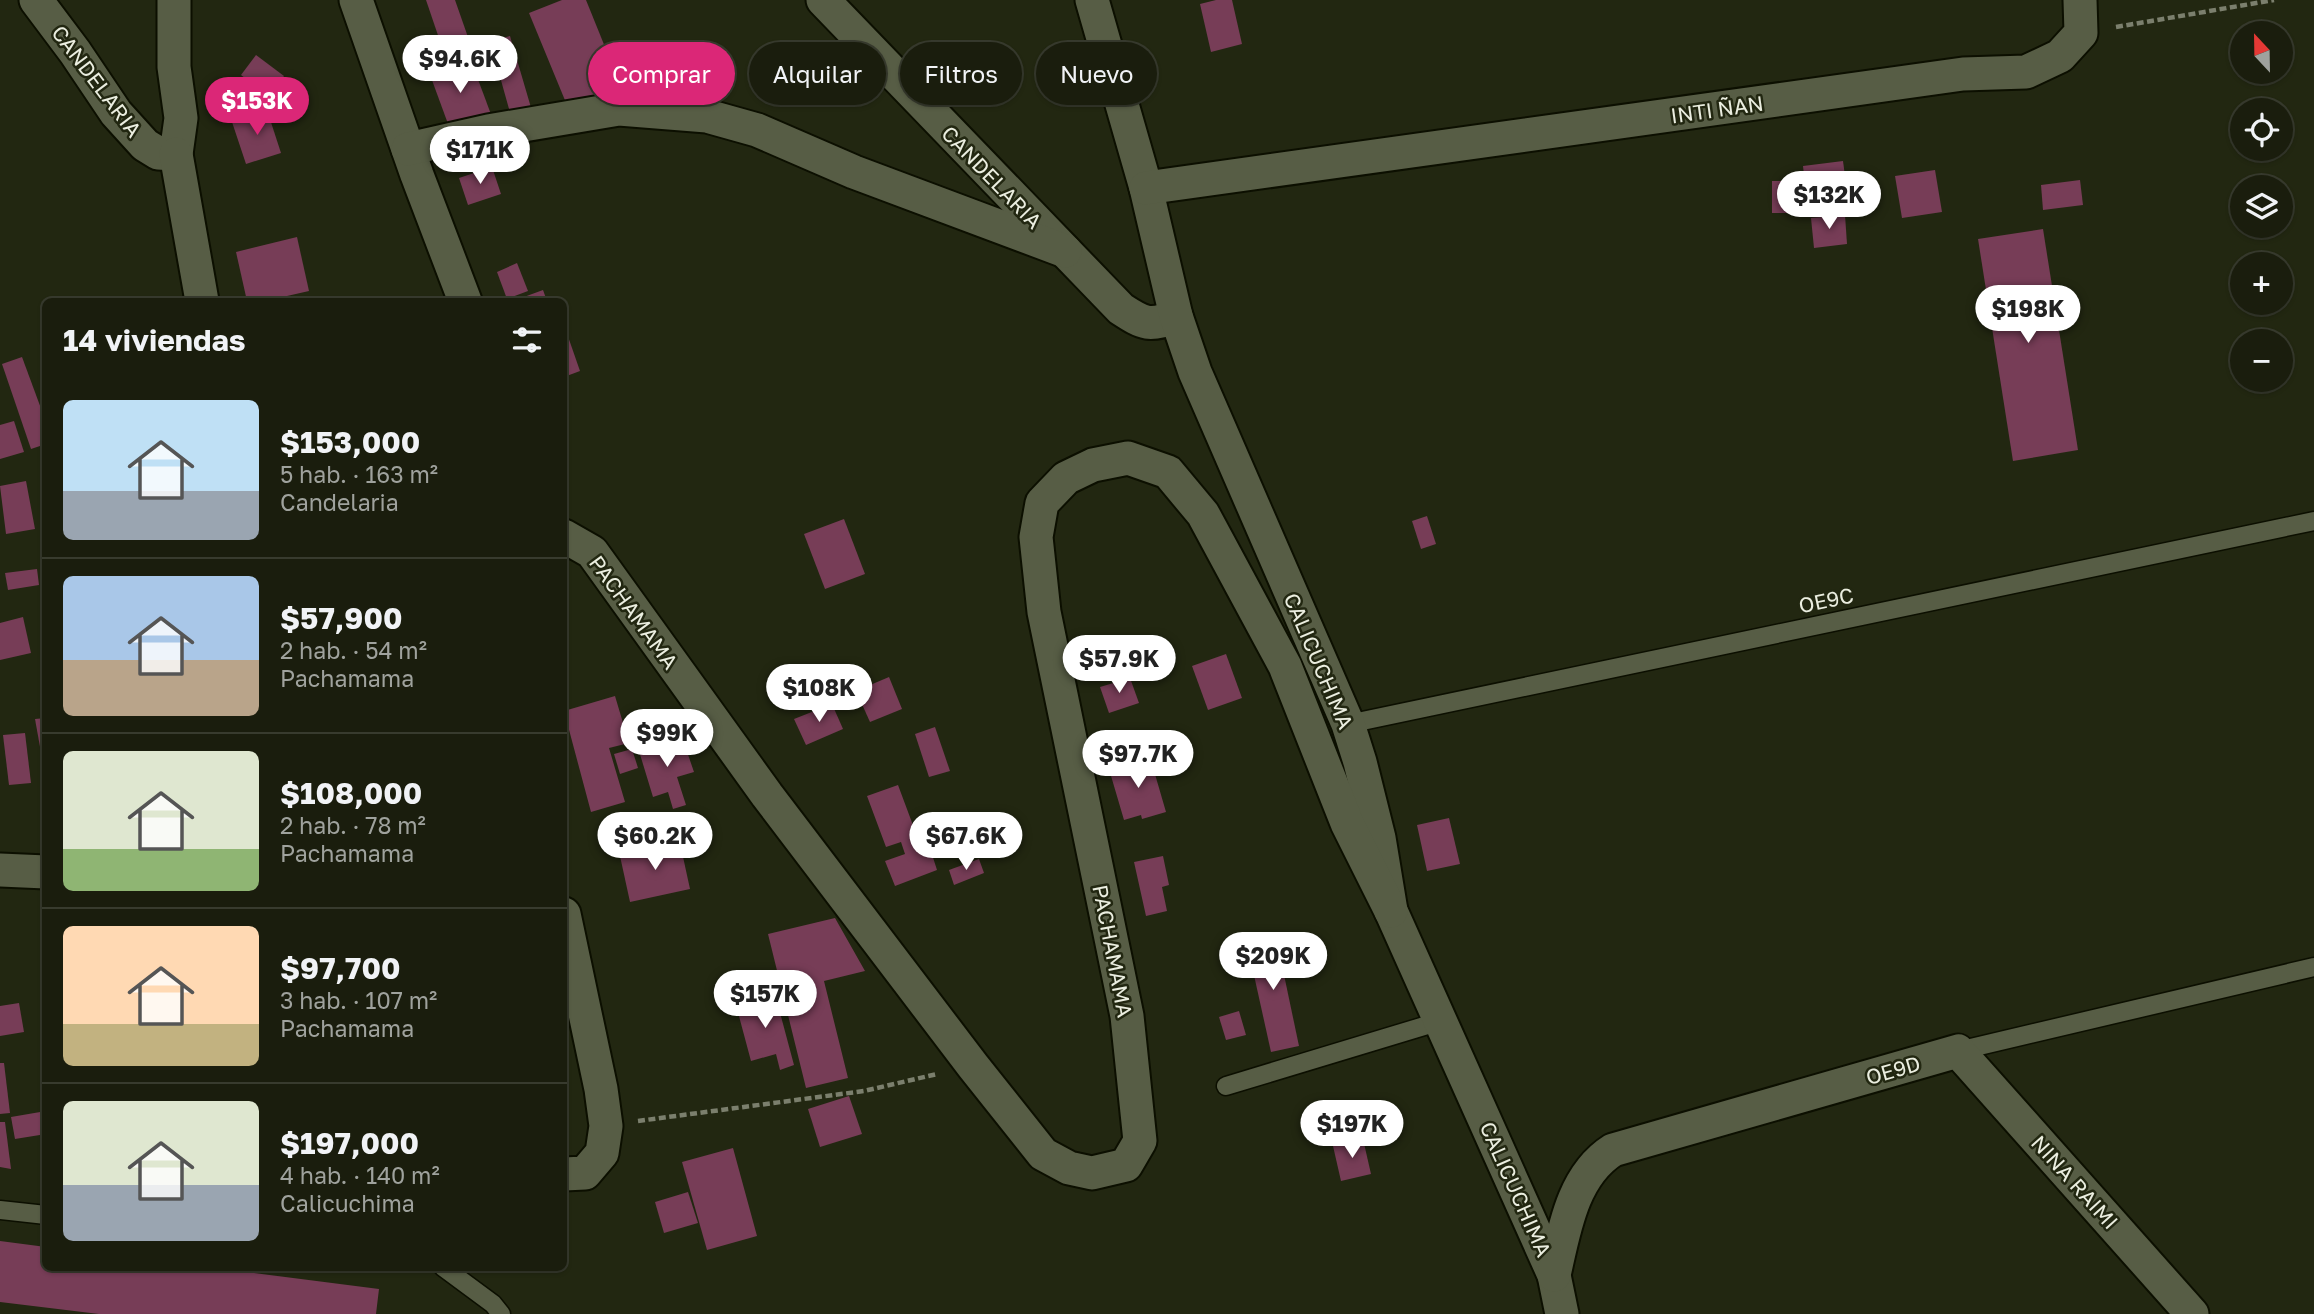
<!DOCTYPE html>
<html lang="es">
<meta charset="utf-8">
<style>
:root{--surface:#1a1d0d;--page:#232616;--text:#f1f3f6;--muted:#9fa29d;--line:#383b2e;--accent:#db2777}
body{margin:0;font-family:"Golos Text",sans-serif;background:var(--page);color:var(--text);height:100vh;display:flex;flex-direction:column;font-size:26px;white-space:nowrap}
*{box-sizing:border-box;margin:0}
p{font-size:23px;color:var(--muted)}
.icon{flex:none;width:38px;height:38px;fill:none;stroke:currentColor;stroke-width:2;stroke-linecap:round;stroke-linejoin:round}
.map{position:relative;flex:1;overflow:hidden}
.side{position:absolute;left:42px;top:298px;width:525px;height:973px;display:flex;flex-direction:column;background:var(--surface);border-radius:10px;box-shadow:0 2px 5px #0004,0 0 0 2px var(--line)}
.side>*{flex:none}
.top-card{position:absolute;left:588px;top:42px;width:665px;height:63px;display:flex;gap:14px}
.needle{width:46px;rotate:338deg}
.fabs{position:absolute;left:2230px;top:21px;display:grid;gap:14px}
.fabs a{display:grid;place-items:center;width:63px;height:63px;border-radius:50%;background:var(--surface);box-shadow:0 2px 5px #0004,0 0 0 2px var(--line);font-size:35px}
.price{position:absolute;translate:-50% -60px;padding:0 16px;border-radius:24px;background:#fff;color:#222;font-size:23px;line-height:46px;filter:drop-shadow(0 2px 4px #0008)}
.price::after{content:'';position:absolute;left:50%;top:42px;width:21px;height:16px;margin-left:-10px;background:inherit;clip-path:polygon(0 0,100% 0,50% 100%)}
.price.on{background:var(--accent);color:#fff}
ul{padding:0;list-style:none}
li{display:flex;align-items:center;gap:21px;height:175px;padding:0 21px}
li+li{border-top:2px solid var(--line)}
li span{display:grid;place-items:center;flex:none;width:196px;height:140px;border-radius:10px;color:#555}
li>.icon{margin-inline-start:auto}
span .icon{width:84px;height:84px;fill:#fffc;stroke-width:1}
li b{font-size:30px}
h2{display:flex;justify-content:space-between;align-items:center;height:84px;padding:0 21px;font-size:30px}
.tag{padding:0 24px;border-radius:32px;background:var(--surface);box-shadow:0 2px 5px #0004,0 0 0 2px var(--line);font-size:24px;line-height:63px}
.tag.on{background:var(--accent);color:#fff}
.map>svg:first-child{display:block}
.building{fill:#773d57}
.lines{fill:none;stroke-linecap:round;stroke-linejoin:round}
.service-casing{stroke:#0c0f00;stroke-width:21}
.minor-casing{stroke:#0c0f00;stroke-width:37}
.path{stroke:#7b7f6d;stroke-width:4.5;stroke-dasharray:7 3.5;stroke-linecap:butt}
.service{stroke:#575d45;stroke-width:18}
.minor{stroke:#575d45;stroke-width:33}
.labels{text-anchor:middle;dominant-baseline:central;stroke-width:5;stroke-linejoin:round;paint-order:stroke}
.street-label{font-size:21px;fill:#ebeee0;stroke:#222711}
</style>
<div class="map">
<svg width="2314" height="1314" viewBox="0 0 2314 1314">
<rect width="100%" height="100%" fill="#222711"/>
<!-- building -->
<g class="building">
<polygon points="426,0 455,0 469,40 443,50"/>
<polygon points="562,0 586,0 622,89 569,110 529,13"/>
<polygon points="1216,0 1232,0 1242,44 1211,52 1200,4"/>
<polygon points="510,36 532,111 511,116 497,66 479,72 471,47"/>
<polygon points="256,55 284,76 269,97 241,75"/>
<polygon points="470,58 492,117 451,132 429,72"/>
<polygon points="249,89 257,107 234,117 226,99"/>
<polygon points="267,110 281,153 246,164 232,122"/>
<polygon points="1843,161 1849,206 1808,212 1803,166"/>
<polygon points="492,167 501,194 468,205 459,178"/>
<polygon points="1935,170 1942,212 1902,218 1895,176"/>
<polygon points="2080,180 2083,205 2043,210 2041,185"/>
<rect x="1772" y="181" width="28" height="32"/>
<polygon points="1845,215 1847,244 1814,248 1811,218"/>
<polygon points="2043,229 2078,450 2013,461 1978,239"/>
<polygon points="297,237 309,291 265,301 247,301 236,252"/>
<polygon points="517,263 528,291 507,299 497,272"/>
<polygon points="543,290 547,301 513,301"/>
<polygon points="564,325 580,371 564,377"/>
<polygon points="22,357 46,422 46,444 31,449 2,364"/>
<polygon points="14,421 24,452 0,459 0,425"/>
<polygon points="26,481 35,529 6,534 0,486"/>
<polygon points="1427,516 1436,544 1421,549 1412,521"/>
<polygon points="844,519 865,574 825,589 804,534"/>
<polygon points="37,569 39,585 8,590 5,573"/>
<polygon points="23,617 31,653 0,660 0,623"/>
<polygon points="1226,654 1242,698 1208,710 1192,666"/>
<polygon points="889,677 902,709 870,722 856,691"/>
<polygon points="1130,678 1139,703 1109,713 1100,687"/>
<polygon points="615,696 629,743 609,748 625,802 591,812 564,711"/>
<polygon points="832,704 843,729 806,745 794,719"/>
<polygon points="46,718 46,758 42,758 35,719"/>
<polygon points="935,727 950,771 929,777 915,734"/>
<polygon points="25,733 31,783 9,785 3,735"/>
<polygon points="682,737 694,772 677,777 686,805 673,809 668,792 653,797 639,751"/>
<polygon points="632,749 638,768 620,774 614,754"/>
<polygon points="1150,757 1166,812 1142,819 1141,815 1124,820 1109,769"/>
<polygon points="898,785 917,836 914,837 918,849 929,845 937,870 895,886 885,861 905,854 901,842 886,847 867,796"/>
<polygon points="1449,818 1460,864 1427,871 1417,825"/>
<polygon points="964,820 970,835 946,844 941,829"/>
<polygon points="680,843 690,889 630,902 620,856"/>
<polygon points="1163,856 1169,885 1162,887 1167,911 1146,916 1134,862"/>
<polygon points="979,859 984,873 954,885 949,870"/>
<polygon points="835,918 865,971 824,981 848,1078 806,1088 768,934"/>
<polygon points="1275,932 1299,1046 1271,1052 1246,939"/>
<polygon points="775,994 794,1065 780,1070 776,1054 751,1061 736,1005"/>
<polygon points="19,1003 24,1032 0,1036 0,1006"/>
<polygon points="1239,1011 1246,1035 1226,1040 1219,1017"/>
<polygon points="0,1063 4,1063 10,1113 0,1114"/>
<polygon points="849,1096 862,1134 820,1147 808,1109"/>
<polygon points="46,1111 46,1134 15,1139 11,1117"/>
<polygon points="0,1122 5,1122 11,1169 0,1167"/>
<polygon points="1363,1139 1371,1174 1341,1181 1333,1146"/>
<polygon points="733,1148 757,1236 707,1250 682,1162"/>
<polygon points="688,1192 698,1223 664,1233 655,1202"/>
<polygon points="0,1241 46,1247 46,1267 207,1267 379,1289 376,1314 99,1314 0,1302"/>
</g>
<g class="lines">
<defs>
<g id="service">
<polyline points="1348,724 2314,521"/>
<polyline points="1958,1051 2314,967"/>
<polyline points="1226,1086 1441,1021"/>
<polyline points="0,1210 46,1215"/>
<polyline points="443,1267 493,1304 501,1314"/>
</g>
<g id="minor">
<polyline points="36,0 75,52 116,113 145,145 158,153 176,154 181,118 174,67 174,0"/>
<polyline points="356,0 417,175 465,301"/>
<path d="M823,0l298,309c23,15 29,18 55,7"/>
<polyline points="1092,0 1146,188 1176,316 1195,372 1348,724 1360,762 1379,838 1391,911 1554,1275 1562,1314"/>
<polyline points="408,149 488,131 619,109 707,116 757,130 854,172 1065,251"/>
<polyline points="176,154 202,301"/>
<polyline points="1146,188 1963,74 2026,72 2060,56 2081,33 2080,0"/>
<polyline points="564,536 592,552 767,795 973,1066 1043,1154 1069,1168 1092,1173 1126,1165 1140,1141 1127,1016 1044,612 1036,537 1042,503 1066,478 1093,465 1128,458 1168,472 1203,514 1285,666 1347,823 1391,911"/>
<polyline points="0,870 46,872"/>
<polyline points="564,914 601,1089 606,1126 602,1153 585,1173 564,1174"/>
<path d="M1554,1275c10,-44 18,-99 59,-125l345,-99 234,263"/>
</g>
</defs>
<!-- service casing -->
<use href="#service" class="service-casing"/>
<!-- minor casing -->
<use href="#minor" class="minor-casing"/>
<!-- path -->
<g class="path">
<polyline points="2116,27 2274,0"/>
<polyline points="638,1121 864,1091 937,1074"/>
</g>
<!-- service -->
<use href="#service" class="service"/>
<!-- minor -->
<use href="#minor" class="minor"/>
</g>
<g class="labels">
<!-- street labels -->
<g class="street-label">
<text transform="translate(97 81) rotate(53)">CANDELARIA</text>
<text transform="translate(1717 109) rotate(-8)">INTI ÑAN</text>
<text transform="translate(992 177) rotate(46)">CANDELARIA</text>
<text transform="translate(1826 600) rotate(-12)">OE9C</text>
<text transform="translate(634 612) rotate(54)">PACHAMAMA</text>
<text transform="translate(1319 661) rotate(67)">CALICUCHIMA</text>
<text transform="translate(1113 951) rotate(79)">PACHAMAMA</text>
<text transform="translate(1893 1070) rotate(-16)">OE9D</text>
<text transform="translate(2075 1182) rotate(48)">NINA RAIMI</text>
<text transform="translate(1516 1189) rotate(66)">CALICUCHIMA</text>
</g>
</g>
</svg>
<div class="fabs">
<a><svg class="needle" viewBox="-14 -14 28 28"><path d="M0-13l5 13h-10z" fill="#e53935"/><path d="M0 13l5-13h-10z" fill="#9fa29d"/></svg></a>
<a><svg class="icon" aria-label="locate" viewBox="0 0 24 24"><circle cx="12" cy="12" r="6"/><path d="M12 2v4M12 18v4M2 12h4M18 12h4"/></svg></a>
<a><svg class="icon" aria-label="layers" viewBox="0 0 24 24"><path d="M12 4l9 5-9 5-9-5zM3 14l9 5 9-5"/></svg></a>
<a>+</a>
<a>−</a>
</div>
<b class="price" style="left:460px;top:95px">$94.6K</b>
<b class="price on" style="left:257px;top:137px">$153K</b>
<b class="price" style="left:480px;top:186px">$171K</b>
<b class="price" style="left:1829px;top:231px">$132K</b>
<b class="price" style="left:2028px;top:345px">$198K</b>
<b class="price" style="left:1119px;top:695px">$57.9K</b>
<b class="price" style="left:819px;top:724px">$108K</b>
<b class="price" style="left:667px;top:769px">$99K</b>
<b class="price" style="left:1138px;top:790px">$97.7K</b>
<b class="price" style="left:655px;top:872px">$60.2K</b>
<b class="price" style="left:966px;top:872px">$67.6K</b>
<b class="price" style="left:1273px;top:992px">$209K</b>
<b class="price" style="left:765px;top:1030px">$157K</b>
<b class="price" style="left:1352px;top:1160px">$197K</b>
<div class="top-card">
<a class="tag on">Comprar</a>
<a class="tag">Alquilar</a>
<a class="tag">Filtros</a>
<a class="tag">Nuevo</a>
</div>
<section class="side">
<h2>14 viviendas<svg class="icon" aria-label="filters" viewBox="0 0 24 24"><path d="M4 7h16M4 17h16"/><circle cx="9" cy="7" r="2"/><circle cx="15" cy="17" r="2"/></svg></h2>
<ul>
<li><span style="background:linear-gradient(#bfe0f5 65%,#9aa5b1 0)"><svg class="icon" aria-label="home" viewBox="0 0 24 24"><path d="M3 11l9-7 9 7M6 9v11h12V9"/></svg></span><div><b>$153,000</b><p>5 hab. · 163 m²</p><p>Candelaria</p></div></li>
<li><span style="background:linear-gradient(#a9c7e8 60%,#b9a48a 0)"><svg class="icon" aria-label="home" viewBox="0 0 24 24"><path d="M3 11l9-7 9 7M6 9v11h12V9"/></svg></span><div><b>$57,900</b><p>2 hab. · 54 m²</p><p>Pachamama</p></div></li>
<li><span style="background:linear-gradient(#dfe7d0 70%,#8fb573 0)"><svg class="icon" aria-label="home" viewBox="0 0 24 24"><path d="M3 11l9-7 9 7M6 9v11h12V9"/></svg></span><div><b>$108,000</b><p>2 hab. · 78 m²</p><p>Pachamama</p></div></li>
<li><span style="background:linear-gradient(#ffd9b3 70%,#c2b280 0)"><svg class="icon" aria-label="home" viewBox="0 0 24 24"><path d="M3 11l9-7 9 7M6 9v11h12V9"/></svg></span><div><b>$97,700</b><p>3 hab. · 107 m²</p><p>Pachamama</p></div></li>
<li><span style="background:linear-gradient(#dfe7d0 60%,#9aa5b1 0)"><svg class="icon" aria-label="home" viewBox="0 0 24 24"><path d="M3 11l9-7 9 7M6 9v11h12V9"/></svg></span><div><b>$197,000</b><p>4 hab. · 140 m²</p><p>Calicuchima</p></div></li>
</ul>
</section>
</div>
